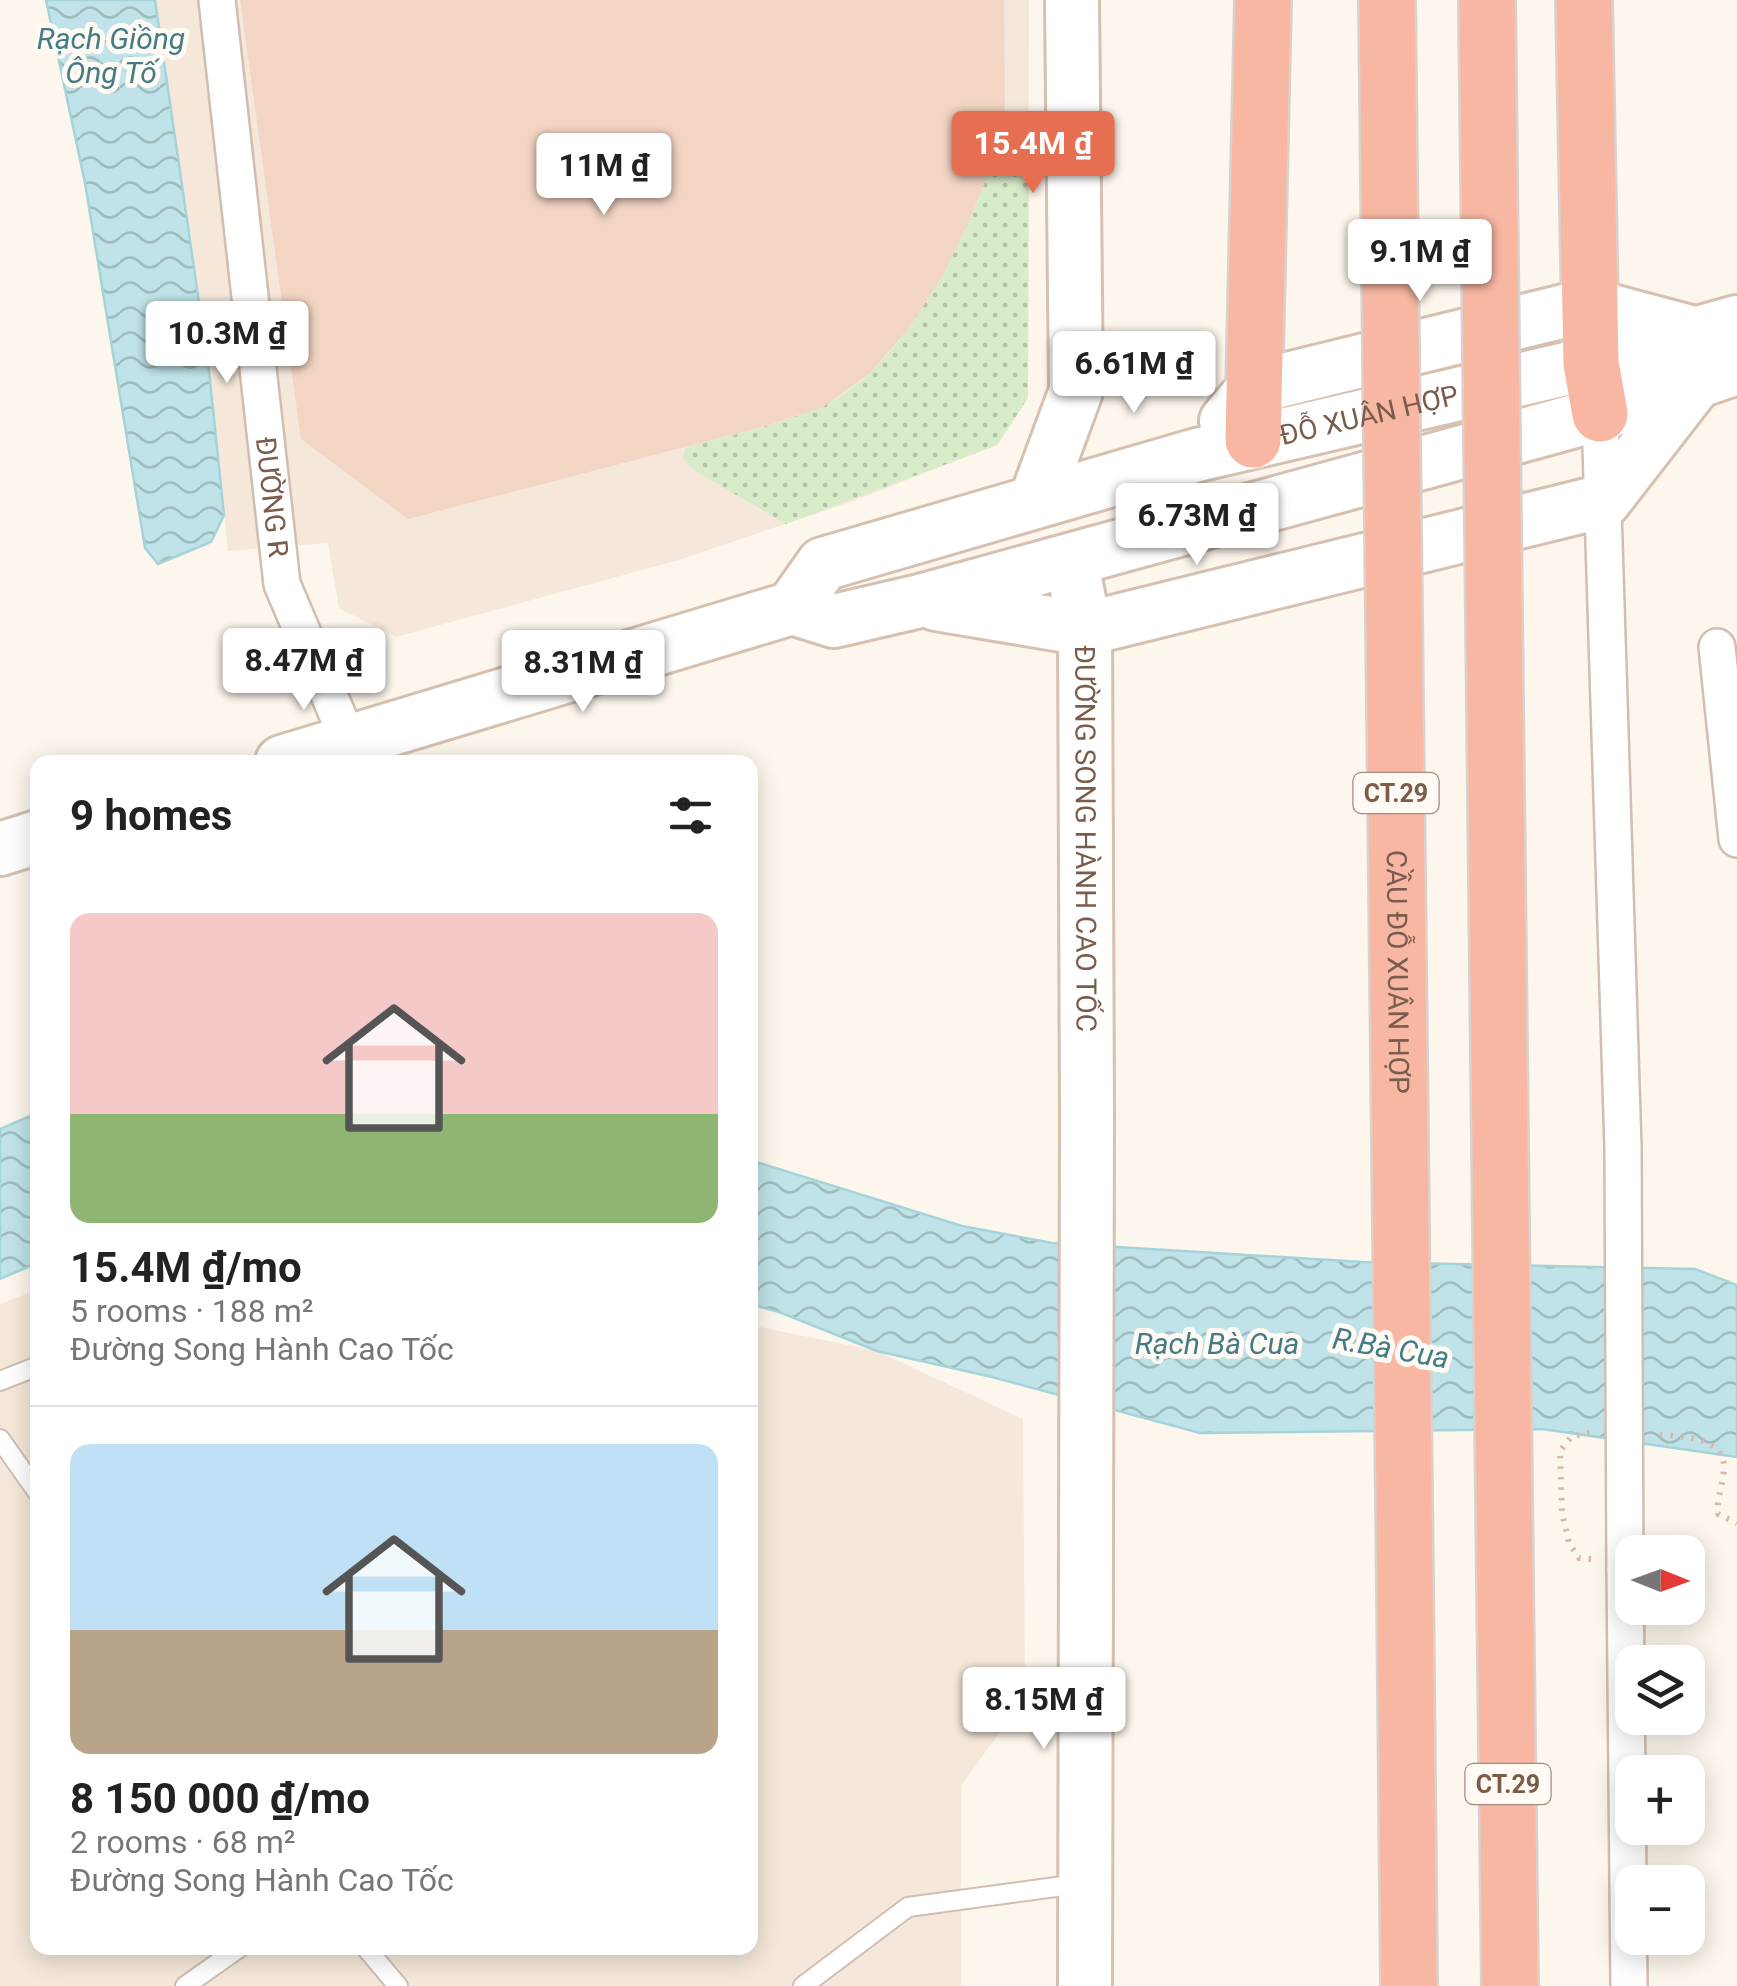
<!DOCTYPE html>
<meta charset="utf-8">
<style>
:root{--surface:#fff;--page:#f2f2f2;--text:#222;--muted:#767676;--line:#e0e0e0;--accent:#e76f51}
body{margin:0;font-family:Roboto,sans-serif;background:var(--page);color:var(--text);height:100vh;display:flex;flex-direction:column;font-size:38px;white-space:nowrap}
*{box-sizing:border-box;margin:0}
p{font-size:32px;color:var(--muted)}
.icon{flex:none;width:55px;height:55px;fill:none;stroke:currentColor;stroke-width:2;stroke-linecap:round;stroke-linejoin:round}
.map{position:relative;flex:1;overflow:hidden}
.drawer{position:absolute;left:30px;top:755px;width:728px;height:1200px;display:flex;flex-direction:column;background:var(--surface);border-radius:20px;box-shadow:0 5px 25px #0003}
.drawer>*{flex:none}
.needle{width:65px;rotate:91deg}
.tools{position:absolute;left:1615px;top:1535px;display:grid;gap:20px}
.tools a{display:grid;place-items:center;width:90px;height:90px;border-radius:20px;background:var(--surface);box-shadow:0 5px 25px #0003;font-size:50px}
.price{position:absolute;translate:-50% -85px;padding:0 22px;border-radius:10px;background:#fff;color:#222;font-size:32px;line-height:65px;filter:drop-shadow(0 2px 5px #0008)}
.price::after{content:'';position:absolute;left:50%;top:60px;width:30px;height:22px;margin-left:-15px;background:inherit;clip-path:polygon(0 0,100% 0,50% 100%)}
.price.active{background:var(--accent);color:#fff}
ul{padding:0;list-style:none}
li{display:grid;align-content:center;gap:20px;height:530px;padding:0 40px}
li+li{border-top:2px solid var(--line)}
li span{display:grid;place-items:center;height:310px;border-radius:20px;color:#555}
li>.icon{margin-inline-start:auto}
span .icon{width:180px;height:180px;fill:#fffc;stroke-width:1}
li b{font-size:42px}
h2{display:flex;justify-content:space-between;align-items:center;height:120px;padding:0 40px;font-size:42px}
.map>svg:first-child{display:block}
.residential{fill:#f5e8da}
.grass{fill:url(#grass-dots)}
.water{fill:url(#water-waves);stroke:#a5d3da;stroke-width:2.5}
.building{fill:#f3d5c3}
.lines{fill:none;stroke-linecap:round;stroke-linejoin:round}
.lane-casing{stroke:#d1beb0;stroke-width:22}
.street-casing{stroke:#d1beb0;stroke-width:40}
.secondary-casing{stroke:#d6c0b0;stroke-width:58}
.highway-casing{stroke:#dad1cd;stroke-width:60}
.path{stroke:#d9b8a5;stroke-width:6;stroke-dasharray:2.5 8;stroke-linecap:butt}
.lane{stroke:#fff;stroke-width:18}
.street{stroke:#fff;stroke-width:35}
.secondary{stroke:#fff;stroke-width:52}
.highway{stroke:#f7b7a3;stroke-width:55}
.street-bridge-casing{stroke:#d1beb0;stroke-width:40;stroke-linecap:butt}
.highway-bridge-casing{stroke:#dad1cd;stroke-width:60;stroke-linecap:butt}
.street-bridge{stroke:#fff;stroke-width:35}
.highway-bridge{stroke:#f7b7a3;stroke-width:55}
.labels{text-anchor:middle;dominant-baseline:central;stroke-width:10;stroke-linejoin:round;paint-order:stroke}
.shield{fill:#fffaf3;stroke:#a28b7f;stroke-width:2.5}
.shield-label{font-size:25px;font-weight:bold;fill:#7a5c4d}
.street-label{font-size:28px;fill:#7a5c4d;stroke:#fffaf3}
.water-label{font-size:30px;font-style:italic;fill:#437c86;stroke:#fffaf3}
</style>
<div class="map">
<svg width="1737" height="1986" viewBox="0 0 1737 1986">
<defs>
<pattern id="grass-dots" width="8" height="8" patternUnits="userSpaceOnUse" patternTransform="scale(2.5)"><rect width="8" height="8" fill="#d8ecc9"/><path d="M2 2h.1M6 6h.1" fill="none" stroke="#b4c2a5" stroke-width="1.8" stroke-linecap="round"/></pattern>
<pattern id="water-waves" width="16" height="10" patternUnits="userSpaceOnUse" patternTransform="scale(2.5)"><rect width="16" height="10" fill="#bfe3e8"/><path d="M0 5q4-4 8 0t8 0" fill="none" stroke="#a0bbbe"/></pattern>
</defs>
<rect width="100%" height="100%" fill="#fdf6ec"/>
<!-- residential -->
<g class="residential">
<polygon points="155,0 1029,0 1028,398 997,445 856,500 679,560 396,637 339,608 328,543 228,551 209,371"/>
<polygon points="37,1290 38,1948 750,1948 750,1325 877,1351 1023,1419 1025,1697 961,1786 961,1986 0,1986 0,1304"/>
</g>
<!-- grass -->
<path class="grass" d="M1005,123l24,3 -1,272 -31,47 -211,79 -94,-55 -9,-11 3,-11c46,-12 94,-22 138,-42 89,-41 154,-193 181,-282z"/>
<!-- water -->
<g class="water">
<polygon points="46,0 155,0 209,371 224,515 211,542 158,564 145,548 85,183"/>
<polygon points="37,1113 37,1263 0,1279 0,1129"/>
<polygon points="750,1160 962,1226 1052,1243 1362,1262 1695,1269 1737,1285 1737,1457 1542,1429 1200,1433 992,1377 877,1351 779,1312 750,1304"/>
</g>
<!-- building -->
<polygon class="building" points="240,0 1004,0 1005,123 993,162 969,221 942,276 909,328 871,372 823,407 766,426 408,519 301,439"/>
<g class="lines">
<defs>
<g id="lane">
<polyline points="0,1381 38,1366"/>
<polyline points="0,1439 38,1493"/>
<polyline points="366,1948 398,1986"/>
<polyline points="185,1986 239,1948"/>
<polyline points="803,1986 908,1907 1078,1884"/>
</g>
<g id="street">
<path id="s1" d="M217,0l65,584 67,158"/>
<polyline points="1600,414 1623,1148"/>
<polyline points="1717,647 1737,839"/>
<polyline points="1625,1569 1629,1986"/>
</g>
<g id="secondary">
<polyline points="1226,421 1255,387 1589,305 1694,333"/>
<polyline points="1035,502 1076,391 1072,0"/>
<path id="s2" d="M1071,560l14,69 2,488 -2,869"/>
<polyline points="936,604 1085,629 1604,501 1698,380"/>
<path id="s3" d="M792,608l31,-44 374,-109 394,-92 146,-41"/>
<polyline points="282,762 792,608 834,621 920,601 1600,414 1737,368"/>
<polyline points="0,849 38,837"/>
</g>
<g id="highway">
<polyline points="1584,0 1591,363 1600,414"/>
<polyline points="1253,440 1263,0"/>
<polyline points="1505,1582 1510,1986"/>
<polyline points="1405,1585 1409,1986"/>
</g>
</defs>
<!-- lane casing -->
<use href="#lane" class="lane-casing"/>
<!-- street casing -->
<use href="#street" class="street-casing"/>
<!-- secondary casing -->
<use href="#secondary" class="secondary-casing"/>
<!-- highway casing -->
<use href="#highway" class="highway-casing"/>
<!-- path -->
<g class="path">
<path d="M1660,1435c21,1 64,2 64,32 0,17 -8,30 -6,47l19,9"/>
<polyline points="1591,1559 1579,1558 1569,1543 1562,1513 1560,1451 1572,1436 1593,1432"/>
</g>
<!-- lane -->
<use href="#lane" class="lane"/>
<!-- street -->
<use href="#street" class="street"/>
<!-- secondary -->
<use href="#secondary" class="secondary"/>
<!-- highway -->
<use href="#highway" class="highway"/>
<defs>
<polyline id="street-bridge" points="1623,1148 1625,1569"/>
<g id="highway-bridge">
<path id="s4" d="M1387,0l18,1585"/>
<polyline points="1487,0 1505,1582"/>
</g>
</defs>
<!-- street-bridge casing -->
<use href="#street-bridge" class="street-bridge-casing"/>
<!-- highway-bridge casing -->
<use href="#highway-bridge" class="highway-bridge-casing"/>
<!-- street-bridge -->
<use href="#street-bridge" class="street-bridge"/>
<!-- highway-bridge -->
<use href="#highway-bridge" class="highway-bridge"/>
</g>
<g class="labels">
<!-- shield labels -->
<g class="shield">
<rect x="1353.5" y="773" width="85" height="40" rx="8"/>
<rect x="1465.5" y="1764" width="85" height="40" rx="8"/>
</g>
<g class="shield-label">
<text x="1396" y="793">CT.29</text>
<text x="1508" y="1784">CT.29</text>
</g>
<!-- street labels -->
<g class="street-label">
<text stroke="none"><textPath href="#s3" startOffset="620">ĐỖ XUÂN HỢP</textPath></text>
<text stroke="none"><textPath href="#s1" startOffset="500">ĐƯỜNG R</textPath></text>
<text stroke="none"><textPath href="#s2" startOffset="280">ĐƯỜNG SONG HÀNH CAO TỐC</textPath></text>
<text stroke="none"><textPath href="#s4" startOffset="972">CẦU ĐỖ XUÂN HỢP</textPath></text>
</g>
<!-- water labels -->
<g class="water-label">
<text x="111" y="38">Rạch Giồng<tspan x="111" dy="34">Ông Tố</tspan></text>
<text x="1217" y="1343">Rạch Bà Cua</text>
<text transform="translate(1391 1348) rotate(10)">R.Bà Cua</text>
</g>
</g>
</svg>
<div class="tools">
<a><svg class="needle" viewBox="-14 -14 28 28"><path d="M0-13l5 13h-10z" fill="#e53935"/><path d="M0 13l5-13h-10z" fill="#767676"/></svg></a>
<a><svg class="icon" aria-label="layers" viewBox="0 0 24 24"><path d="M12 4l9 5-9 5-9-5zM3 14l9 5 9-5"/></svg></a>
<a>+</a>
<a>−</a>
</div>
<b class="price active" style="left:1033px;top:196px">15.4M ₫</b>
<b class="price" style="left:604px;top:218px">11M ₫</b>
<b class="price" style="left:1420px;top:304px">9.1M ₫</b>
<b class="price" style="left:227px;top:386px">10.3M ₫</b>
<b class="price" style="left:1134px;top:416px">6.61M ₫</b>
<b class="price" style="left:1197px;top:568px">6.73M ₫</b>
<b class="price" style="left:304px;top:713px">8.47M ₫</b>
<b class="price" style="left:583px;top:715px">8.31M ₫</b>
<b class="price" style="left:1044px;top:1752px">8.15M ₫</b>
<section class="drawer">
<h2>9 homes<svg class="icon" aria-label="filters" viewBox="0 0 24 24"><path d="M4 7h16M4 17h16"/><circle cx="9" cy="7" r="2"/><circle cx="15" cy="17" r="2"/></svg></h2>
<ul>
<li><span style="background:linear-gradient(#f6c9c9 65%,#8fb573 0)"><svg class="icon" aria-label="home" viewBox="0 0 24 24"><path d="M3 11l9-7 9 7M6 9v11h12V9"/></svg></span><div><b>15.4M ₫/mo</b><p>5 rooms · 188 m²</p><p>Đường Song Hành Cao Tốc</p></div></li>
<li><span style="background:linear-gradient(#bfe0f5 60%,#b9a48a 0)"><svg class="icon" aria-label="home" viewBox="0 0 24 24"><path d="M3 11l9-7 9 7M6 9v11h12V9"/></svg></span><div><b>8 150 000 ₫/mo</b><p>2 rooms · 68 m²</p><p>Đường Song Hành Cao Tốc</p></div></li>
</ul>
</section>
</div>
